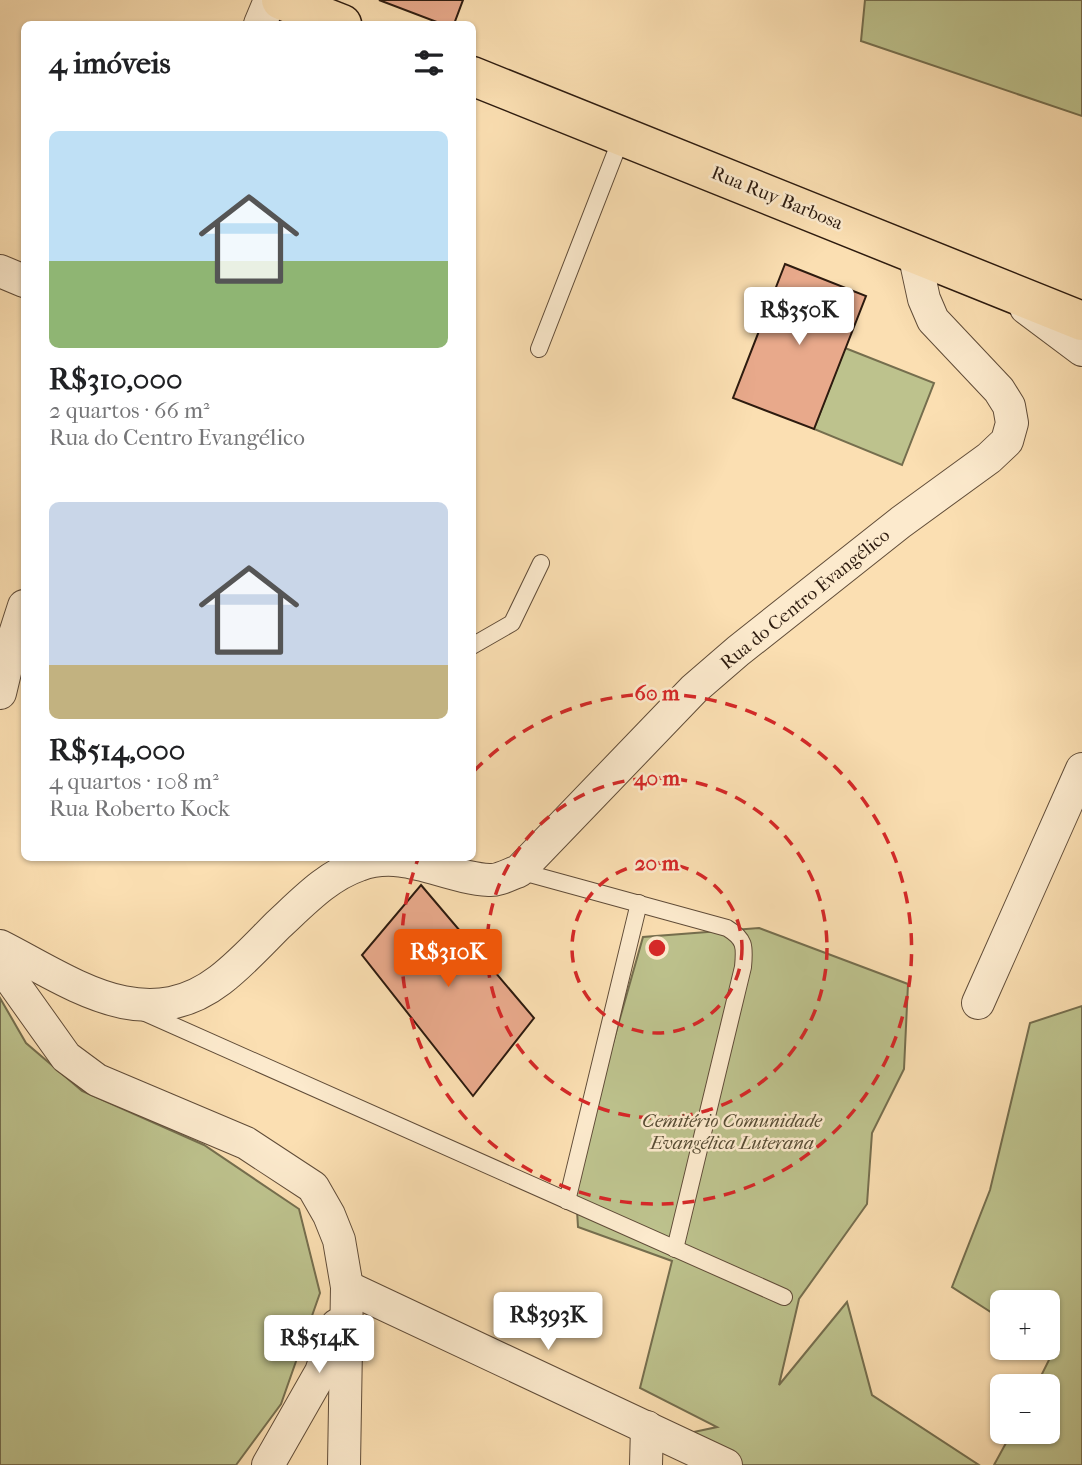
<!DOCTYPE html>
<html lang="pt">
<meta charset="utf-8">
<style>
:root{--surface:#fff;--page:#f6f6f6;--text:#202124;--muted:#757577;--accent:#ea580c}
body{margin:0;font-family:"IM FELL French Canon",serif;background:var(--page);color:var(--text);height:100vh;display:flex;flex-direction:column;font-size:26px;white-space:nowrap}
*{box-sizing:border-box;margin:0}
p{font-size:23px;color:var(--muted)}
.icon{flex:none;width:38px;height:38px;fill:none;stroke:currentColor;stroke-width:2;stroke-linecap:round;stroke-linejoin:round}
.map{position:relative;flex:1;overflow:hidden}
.sheet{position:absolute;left:21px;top:21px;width:455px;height:840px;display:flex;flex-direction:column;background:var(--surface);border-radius:10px;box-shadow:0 2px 5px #0004}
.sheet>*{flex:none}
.tools{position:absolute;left:990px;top:1290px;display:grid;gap:14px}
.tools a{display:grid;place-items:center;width:70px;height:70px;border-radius:10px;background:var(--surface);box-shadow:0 2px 5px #0004;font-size:35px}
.price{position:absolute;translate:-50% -60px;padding:0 16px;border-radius:7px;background:#fff;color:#222;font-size:23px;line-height:46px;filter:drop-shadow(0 2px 4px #0008)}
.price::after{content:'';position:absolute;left:50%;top:42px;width:21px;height:16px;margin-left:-10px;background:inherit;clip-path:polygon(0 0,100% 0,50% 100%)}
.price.current{background:var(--accent);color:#fff}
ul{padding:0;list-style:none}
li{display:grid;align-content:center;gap:14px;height:371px;padding:0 28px}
li span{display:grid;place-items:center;height:217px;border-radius:10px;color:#555}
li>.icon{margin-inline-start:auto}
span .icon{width:126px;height:126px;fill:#fffc;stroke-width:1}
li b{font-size:30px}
h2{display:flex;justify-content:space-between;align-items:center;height:84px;padding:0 28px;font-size:30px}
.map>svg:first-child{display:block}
.green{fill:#bdc28d;stroke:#756e4e;stroke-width:2}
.building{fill:#e8a98b;stroke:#2d1b0f;stroke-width:2}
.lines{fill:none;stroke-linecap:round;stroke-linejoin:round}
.service-casing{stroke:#604c38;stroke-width:18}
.minor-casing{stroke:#604c38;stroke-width:34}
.primary-casing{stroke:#2d1b0f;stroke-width:41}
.service{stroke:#fceacd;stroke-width:16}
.minor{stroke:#fceacd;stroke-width:32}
.primary{stroke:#fbdfb2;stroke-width:38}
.ring{fill:none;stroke:#d62828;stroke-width:3.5;stroke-dasharray:12 9}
.labels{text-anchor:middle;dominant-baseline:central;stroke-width:5;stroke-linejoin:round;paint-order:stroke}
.street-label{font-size:19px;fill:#2d1b0f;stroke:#fceacd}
.park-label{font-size:19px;font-style:italic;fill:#584d35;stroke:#fceacd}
.centre{fill:#d62828;stroke:#fceacd;stroke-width:3.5}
.ring-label{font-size:21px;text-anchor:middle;font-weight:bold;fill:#d62828;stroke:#fceacd;stroke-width:5;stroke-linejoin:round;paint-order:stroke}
</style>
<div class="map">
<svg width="1082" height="1465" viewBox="0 0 1082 1465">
<rect width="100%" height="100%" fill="#fbdfb2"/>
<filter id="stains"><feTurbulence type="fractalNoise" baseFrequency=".00286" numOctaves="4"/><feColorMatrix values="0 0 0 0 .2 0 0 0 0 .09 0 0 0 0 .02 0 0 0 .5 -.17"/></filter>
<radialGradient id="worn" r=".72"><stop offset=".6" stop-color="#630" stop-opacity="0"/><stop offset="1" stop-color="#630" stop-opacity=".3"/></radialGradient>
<!-- green -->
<g class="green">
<polygon points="865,0 1082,0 1082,116 861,41"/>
<polygon points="845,348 934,383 902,465 814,429"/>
<polygon points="759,928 908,984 904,1069 872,1133 867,1204 799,1299 779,1385 847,1302 872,1395 979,1465 696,1465 689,1433 717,1427 640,1388 672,1261 578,1227 575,1177 643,937"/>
<polygon points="0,998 26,1043 82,1091 204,1145 299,1209 320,1293 281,1404 236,1465 0,1465"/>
<polygon points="1082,1006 1082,1465 994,1465 1012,1432 1048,1432 1048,1386 1036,1386 1053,1352 1046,1348 1048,1348 1048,1302 1003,1302 1003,1320 952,1287 990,1190 1030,1023"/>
</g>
<!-- building -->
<g class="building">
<polygon points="379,0 463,0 454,24 442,24"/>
<polygon points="785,264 866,296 814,429 733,398"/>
<polygon points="421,885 534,1018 473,1096 362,955"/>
</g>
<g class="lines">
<defs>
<g id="service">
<polyline points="539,349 622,136"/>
<polyline points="472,646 512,623 541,563"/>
<path d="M519,871l208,57c18,11 18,18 16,39l-68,282"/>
<polyline points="143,1012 784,1297"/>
<polyline points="567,1201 639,903"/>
</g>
<g id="minor">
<polyline points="260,24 270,0"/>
<polyline points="0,271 24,281"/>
<polyline points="1026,308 1082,350"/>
<polyline points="0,693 12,643 24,606"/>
<path d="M0,946c71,36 144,92 220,34 21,-16 40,-37 58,-55 25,-23 49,-49 81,-60 45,-17 86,13 130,15 9,1 21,-6 30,-9l175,-182 44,-38 163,-129 88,-64 18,-17 5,-18 -3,-17 -10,-16 -66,-70 -9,-21 -10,-46"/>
<polyline points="0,953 14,984 66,1057 97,1080 246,1143 313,1187 329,1215 339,1240 347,1287 344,1465"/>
<polyline points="978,1003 1082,769"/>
<polyline points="347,1287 726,1465"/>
<polyline points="268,1465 321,1372 337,1325"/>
<polyline points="646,1465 647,1427"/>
</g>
<g id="primary">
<polyline points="281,0 342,24"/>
<polyline points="472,76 1082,321"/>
</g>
</defs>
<!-- service casing -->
<use href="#service" class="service-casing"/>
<!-- minor casing -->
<use href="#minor" class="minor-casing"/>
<!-- primary casing -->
<use href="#primary" class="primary-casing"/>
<!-- service -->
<use href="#service" class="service"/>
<!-- minor -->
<use href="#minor" class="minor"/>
<!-- primary -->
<use href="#primary" class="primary"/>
</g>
<!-- distance rings -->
<g class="ring">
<circle cx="657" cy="948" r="85"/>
<circle cx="657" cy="948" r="170"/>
<path d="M474 771A255 255 0 1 1 418 859"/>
</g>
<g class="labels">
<!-- street labels -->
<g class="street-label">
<text transform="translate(777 198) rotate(22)">Rua Ruy Barbosa</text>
<text transform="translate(805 599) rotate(-39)">Rua do Centro Evangélico</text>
</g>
<!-- park labels -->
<g class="park-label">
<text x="732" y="1121">Cemitério Comunidade<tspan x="732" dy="22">Evangélica Luterana</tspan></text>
</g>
</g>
<circle cx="657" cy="948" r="10" class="centre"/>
<g class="ring-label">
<text x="657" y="700">60 m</text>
<text x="657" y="785">40 m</text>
<text x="657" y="870">20 m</text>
</g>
<rect width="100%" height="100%" filter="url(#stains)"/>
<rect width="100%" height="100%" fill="url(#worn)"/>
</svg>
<div class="tools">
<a>+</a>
<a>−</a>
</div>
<b class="price" style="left:799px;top:347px">R$350K</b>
<b class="price current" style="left:448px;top:989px">R$310K</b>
<b class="price" style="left:548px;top:1352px">R$393K</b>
<b class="price" style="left:319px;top:1375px">R$514K</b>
<section class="sheet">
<h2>4 imóveis<svg class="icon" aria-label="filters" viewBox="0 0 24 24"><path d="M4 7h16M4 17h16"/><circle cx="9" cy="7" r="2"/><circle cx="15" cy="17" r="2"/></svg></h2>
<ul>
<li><span style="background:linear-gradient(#bfe0f5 60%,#8fb573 0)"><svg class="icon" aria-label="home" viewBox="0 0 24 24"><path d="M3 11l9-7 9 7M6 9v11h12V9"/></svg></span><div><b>R$310,000</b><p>2 quartos · 66 m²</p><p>Rua do Centro Evangélico</p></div></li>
<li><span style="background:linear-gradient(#c9d6e8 75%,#c2b280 0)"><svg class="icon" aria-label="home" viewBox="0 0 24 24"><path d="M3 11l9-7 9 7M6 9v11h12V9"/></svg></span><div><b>R$514,000</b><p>4 quartos · 108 m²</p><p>Rua Roberto Kock</p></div></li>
</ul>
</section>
</div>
